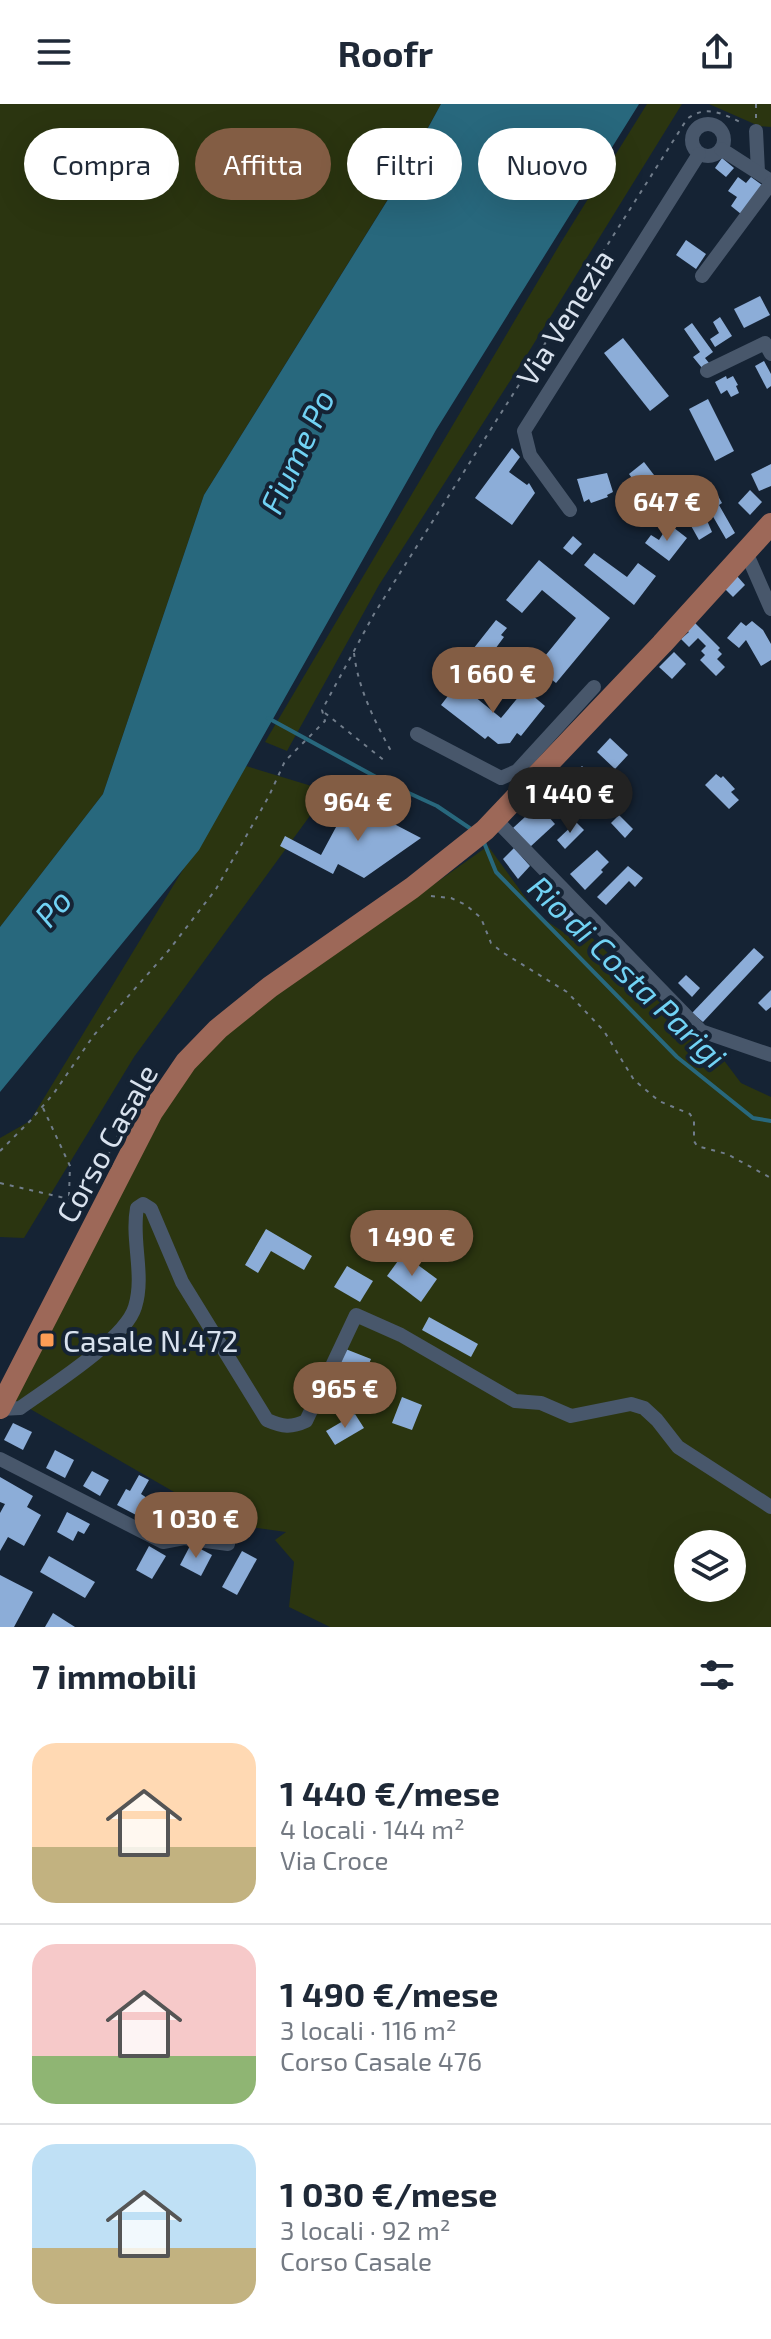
<!DOCTYPE html>
<html lang="it">
<meta charset="utf-8">
<style>
:root{--surface:#fff;--page:#f2f2f3;--text:#1f2937;--muted:#747a83;--line:#e0e1e3;--accent:#835d44}
body{margin:0;font-family:"Exo 2",sans-serif;background:var(--page);color:var(--text);height:100vh;display:flex;flex-direction:column;font-size:30px;white-space:nowrap}
*{box-sizing:border-box;margin:0}
p{font-size:26px;color:var(--muted)}
.icon{flex:none;width:44px;height:44px;fill:none;stroke:currentColor;stroke-width:2;stroke-linecap:round;stroke-linejoin:round}
.map{position:relative;height:1523px;overflow:hidden}
.drawer{display:flex;flex-direction:column;background:var(--surface);flex:1}
.drawer>*{flex:none}
.top-card{position:absolute;left:24px;top:24px;width:724px;height:72px;display:flex;gap:16px}
.fabs{position:absolute;left:674px;top:1426px;display:grid;gap:16px}
.fabs a{display:grid;place-items:center;width:72px;height:72px;border-radius:50%;background:var(--surface);box-shadow:0 8px 32px #0002;font-size:40px}
.price{position:absolute;translate:-50% -68px;padding:0 18px;border-radius:28px;background:var(--accent);color:#fff;font-size:26px;line-height:52px;filter:drop-shadow(0 2px 4px #0008)}
.price::after{content:'';position:absolute;left:50%;top:48px;width:24px;height:18px;margin-left:-12px;background:inherit;clip-path:polygon(0 0,100% 0,50% 100%)}
.price.selected{background:#222;color:#fff}
ul{padding:0;list-style:none}
li{display:flex;align-items:center;gap:24px;height:200px;padding:0 32px}
li+li{border-top:2px solid var(--line)}
li span{display:grid;place-items:center;flex:none;width:224px;height:160px;border-radius:24px;color:#555}
li>.icon{margin-inline-start:auto}
span .icon{width:96px;height:96px;fill:#fffc;stroke-width:1}
li b{font-size:34px}
h2{display:flex;justify-content:space-between;align-items:center;height:96px;padding:0 32px;font-size:34px}
.pill{padding:0 28px;border-radius:36px;background:var(--surface);box-shadow:0 8px 32px #0002;font-size:28px;line-height:72px}
.pill.selected{background:var(--accent);color:#fff}
header{display:flex;justify-content:space-between;align-items:center;height:104px;padding:0 32px;background:var(--surface);font-size:36px;font-weight:700}
.map>svg:first-child{display:block}
.green{fill:#2b3510;fill-rule:evenodd}
.water{fill:#28687d}
.lines{fill:none;stroke-linecap:round;stroke-linejoin:round}
.stream{stroke:#28687d;stroke-width:4}
.building{fill:#8cadd8}
.path{stroke:#717d8b;stroke-width:2;stroke-dasharray:4 6;stroke-linecap:butt}
.street{stroke:#48576b;stroke-width:14}
.primary{stroke:#9d6858;stroke-width:22}
.poi-dot{fill:#fd9c55;stroke:#152334;stroke-width:3}
.labels{text-anchor:middle;dominant-baseline:central;stroke-width:8;stroke-linejoin:round;paint-order:stroke}
.street-label{font-size:30px;fill:#d9e2ee;stroke:#152334}
.poi-label{font-size:30px;fill:#d9e2ee;stroke:#152334;text-anchor:start}
.water-label{font-size:32px;font-style:italic;fill:#71d2f4;stroke:#152334}
</style>
<header><svg class="icon" aria-label="menu" viewBox="0 0 24 24"><path d="M4 6h16M4 12h16M4 18h16"/></svg>Roofr<svg class="icon" aria-label="share" viewBox="0 0 24 24"><path d="M12 15V3M7 8l5-5 5 5M5 13v7h14v-7"/></svg></header>
<div class="map">
<svg width="771" height="1523" viewBox="0 0 771 1523">
<rect width="100%" height="100%" fill="#152334"/>
<!-- green -->
<g class="green">
<polygon points="0,0 441,0 388,95 204,391 103,690 0,823"/>
<polygon points="647,0 682,0 528,249 379,481 287,647 265,638 560,140"/>
<polygon points="709,0 771,0 771,23 759,22"/>
<polygon points="246,662 328,687 134,953 24,1134 0,1133 0,1034 30,1017"/>
<path d="M488,742l50,69 25,17 25,2 85,81 37,27 31,41 30,14v530h-441l-41,-20 5,-45 -19,-22 11,-8 -92,-13 -13,-23 -168,-97 143,-284 70,-84zM688,1440h44v44h-44z"/>
</g>
<!-- water -->
<polygon class="water" points="441,0 639,0 436,326 199,746 0,988 0,823 103,690 204,391 397,81"/>
<g class="lines">
<!-- stream -->
<g class="stream">
<polyline points="268,614 387,679 437,702 474,727"/>
<polyline points="483,736 496,768 677,953 753,1014 771,1017"/>
</g>
</g>
<!-- building -->
<g class="building">
<polygon points="722,54 734,64 726,73 715,64"/>
<polygon points="738,73 746,79 751,73 762,81 741,110 731,102 737,93 728,87"/>
<polygon points="686,136 706,150 696,165 676,151"/>
<polygon points="760,192 770,211 744,224 734,205"/>
<polygon points="720,213 732,232 715,243 710,235 719,229 713,218"/>
<polygon points="692,219 713,248 705,254 709,259 702,264 693,253 700,248 684,225"/>
<polygon points="623,234 669,292 650,307 604,249"/>
<polygon points="764,257 771,270 771,282 767,285 755,262"/>
<polygon points="726,272 727,275 733,272 738,281 736,282 739,289 731,293 727,286 721,290 715,278"/>
<polygon points="708,295 734,347 715,357 689,305"/>
<polygon points="512,344 520,353 509,368 527,381 529,379 535,389 512,421 475,394"/>
<polygon points="644,358 654,371 637,381 629,370"/>
<polygon points="771,360 771,382 759,387 751,370"/>
<polygon points="607,369 613,388 607,391 608,393 591,399 589,395 584,398 577,375"/>
<polygon points="750,386 762,398 750,411 738,399"/>
<polygon points="717,390 722,399 719,401 735,429 726,435 704,397"/>
<polygon points="705,412 712,428 699,436 690,420"/>
<polygon points="669,420 687,434 669,457 645,439 651,431 659,436"/>
<polygon points="573,432 582,440 572,451 563,444"/>
<polygon points="594,449 627,473 638,459 656,472 634,501 584,461"/>
<polygon points="539,456 610,514 556,579 536,563 576,514 542,486 522,509 506,496"/>
<polygon points="737,472 745,481 733,493 724,484"/>
<polygon points="496,516 507,524 501,531 504,533 481,564 479,562 475,568 464,560 468,556 466,554"/>
<polygon points="693,517 720,544 718,546 722,550 717,555 725,563 716,572 700,556 705,551 701,547 706,542 698,534 689,543 681,535 689,528 685,525"/>
<polygon points="752,517 763,526 771,540 771,556 761,562 746,536 739,544 727,534 741,518 746,522"/>
<polygon points="674,548 686,560 672,575 659,563"/>
<polygon points="458,579 501,614 525,585 545,602 521,632 517,629 510,639 498,640 488,632 485,635 441,601"/>
<polygon points="610,634 628,651 615,665 597,648"/>
<polygon points="582,662 597,676 572,703 555,687"/>
<polygon points="716,670 721,674 723,672 735,685 731,688 739,696 729,705 705,681"/>
<polygon points="350,697 421,734 364,774 338,760 333,770 280,742 285,732 321,751"/>
<polygon points="538,701 555,720 530,743 513,724"/>
<polygon points="619,711 633,725 625,734 611,719"/>
<polygon points="576,718 584,726 565,745 557,736"/>
<polygon points="514,744 530,762 518,775 503,755"/>
<polygon points="597,746 609,758 601,766 603,768 585,786 570,770"/>
<polygon points="628,762 643,774 635,783 629,777 606,801 597,793"/>
<polygon points="555,790 574,810 566,818 547,798"/>
<polygon points="754,844 764,853 703,918 692,909"/>
<polygon points="686,871 700,884 692,893 678,879"/>
<polygon points="771,886 771,903 766,907 758,899"/>
<polygon points="266,1125 312,1152 304,1166 271,1147 258,1169 245,1161"/>
<polygon points="403,1150 437,1175 421,1198 387,1172"/>
<polygon points="347,1162 373,1177 360,1198 334,1183"/>
<polygon points="429,1213 478,1240 471,1253 422,1226"/>
<polygon points="343,1244 371,1255 364,1272 353,1268 350,1278 360,1282 353,1301 325,1291"/>
<polygon points="402,1293 422,1301 412,1326 392,1319"/>
<polygon points="355,1310 364,1324 335,1341 326,1327"/>
<polygon points="13,1319 32,1328 23,1346 4,1336"/>
<polygon points="55,1346 74,1356 65,1374 46,1364"/>
<polygon points="92,1367 109,1376 100,1392 83,1382"/>
<polygon points="139,1371 149,1376 141,1390 147,1394 138,1412 117,1401 126,1385 130,1387"/>
<polygon points="0,1373 33,1392 27,1403 41,1411 24,1442 8,1433 0,1447 0,1409 5,1400 0,1398"/>
<polygon points="67,1408 90,1420 84,1430 78,1427 73,1437 57,1428"/>
<polygon points="191,1440 212,1451 201,1472 180,1461"/>
<polygon points="149,1442 166,1452 152,1475 136,1466"/>
<polygon points="242,1447 257,1455 237,1491 222,1483"/>
<polygon points="49,1452 95,1478 85,1494 40,1468"/>
<polygon points="0,1471 33,1488 14,1523 0,1523"/>
<polygon points="53,1509 75,1523 45,1523"/>
</g>
<g class="lines">
<!-- path -->
<g class="path">
<polyline points="756,0 756,15"/>
<path d="M354,549c4,35 20,67 37,98"/>
<polyline points="325,609 386,658"/>
<polyline points="431,792 451,794 466,801 481,814 491,839 502,848 567,888 604,927 634,976 659,997 690,1010 694,1017 694,1037 697,1042 727,1050 771,1074"/>
<polyline points="43,1004 70,1062 69,1091 73,1104 91,1085 144,980 153,975"/>
<path d="M0,1047l30,-30 24,-28 40,-58 75,-85 47,-61 53,-93 16,-35 40,-40 -3,-11 52,-96 313,-495c19,-15 37,-5 57,5"/>
<polyline points="0,1079 69,1095"/>
</g>
<!-- street -->
<g class="street">
<circle cx="708" cy="36" r="16"/>
<polyline points="756,27 758,68"/>
<polyline points="721,45 771,77"/>
<polyline points="702,172 771,79"/>
<polyline points="707,267 765,239 771,250"/>
<polyline points="570,406 530,351 524,327 699,50"/>
<polyline points="746,448 771,505"/>
<polyline points="417,630 501,674 517,667 594,583"/>
<polyline points="496,716 701,927 771,951"/>
<path d="M0,1305l20,-1c29,-21 105,-68 115,-101 10,-32 -4,-67 2,-99l6,-4 8,5 31,73 85,138c16,7 24,8 39,1l50,-106 45,20 114,66 26,2 30,13 60,-12 13,4 13,12 21,27 93,60"/>
<polyline points="0,1355 163,1438 184,1434 228,1440"/>
</g>
<!-- primary -->
<polyline class="primary" points="0,1304 152,1008 186,958 218,925 270,883 412,784 485,726 662,540 771,420"/>
</g>
<!-- markers -->
<rect class="poi-dot" x="39" y="1228" width="16" height="16" rx="4"/>
<g class="labels">
<!-- street labels -->
<g class="street-label">
<text transform="translate(564 213) rotate(-58)">Via Venezia</text>
<text transform="translate(106 1039) rotate(-61)">Corso Casale</text>
</g>
<!-- poi labels -->
<g class="poi-label">
<text x="63" y="1236">Casale N.472</text>
</g>
<!-- water labels -->
<g class="water-label">
<text transform="translate(296 347) rotate(-65)">Fiume Po</text>
<text transform="translate(52 803) rotate(-49)">Po</text>
<text transform="translate(628 867) rotate(44)">Rio di Costa Parigi</text>
</g>
</g>
</svg>
<div class="fabs">
<a><svg class="icon" aria-label="layers" viewBox="0 0 24 24"><path d="M12 4l9 5-9 5-9-5zM3 14l9 5 9-5"/></svg></a>
</div>
<b class="price" style="left:667px;top:439px">647 €</b>
<b class="price" style="left:493px;top:611px">1 660 €</b>
<b class="price selected" style="left:570px;top:731px">1 440 €</b>
<b class="price" style="left:358px;top:739px">964 €</b>
<b class="price" style="left:412px;top:1174px">1 490 €</b>
<b class="price" style="left:345px;top:1326px">965 €</b>
<b class="price" style="left:196px;top:1456px">1 030 €</b>
<div class="top-card">
<a class="pill">Compra</a>
<a class="pill selected">Affitta</a>
<a class="pill">Filtri</a>
<a class="pill">Nuovo</a>
</div>
</div>
<section class="drawer">
<h2>7 immobili<svg class="icon" aria-label="filters" viewBox="0 0 24 24"><path d="M4 7h16M4 17h16"/><circle cx="9" cy="7" r="2"/><circle cx="15" cy="17" r="2"/></svg></h2>
<ul>
<li><span style="background:linear-gradient(#ffd9b3 65%,#c2b280 0)"><svg class="icon" aria-label="home" viewBox="0 0 24 24"><path d="M3 11l9-7 9 7M6 9v11h12V9"/></svg></span><div><b>1 440 €/mese</b><p>4 locali · 144 m²</p><p>Via Croce</p></div></li>
<li><span style="background:linear-gradient(#f6c9c9 70%,#8fb573 0)"><svg class="icon" aria-label="home" viewBox="0 0 24 24"><path d="M3 11l9-7 9 7M6 9v11h12V9"/></svg></span><div><b>1 490 €/mese</b><p>3 locali · 116 m²</p><p>Corso Casale 476</p></div></li>
<li><span style="background:linear-gradient(#bfe0f5 65%,#c2b280 0)"><svg class="icon" aria-label="home" viewBox="0 0 24 24"><path d="M3 11l9-7 9 7M6 9v11h12V9"/></svg></span><div><b>1 030 €/mese</b><p>3 locali · 92 m²</p><p>Corso Casale</p></div></li>
</ul>
</section>
